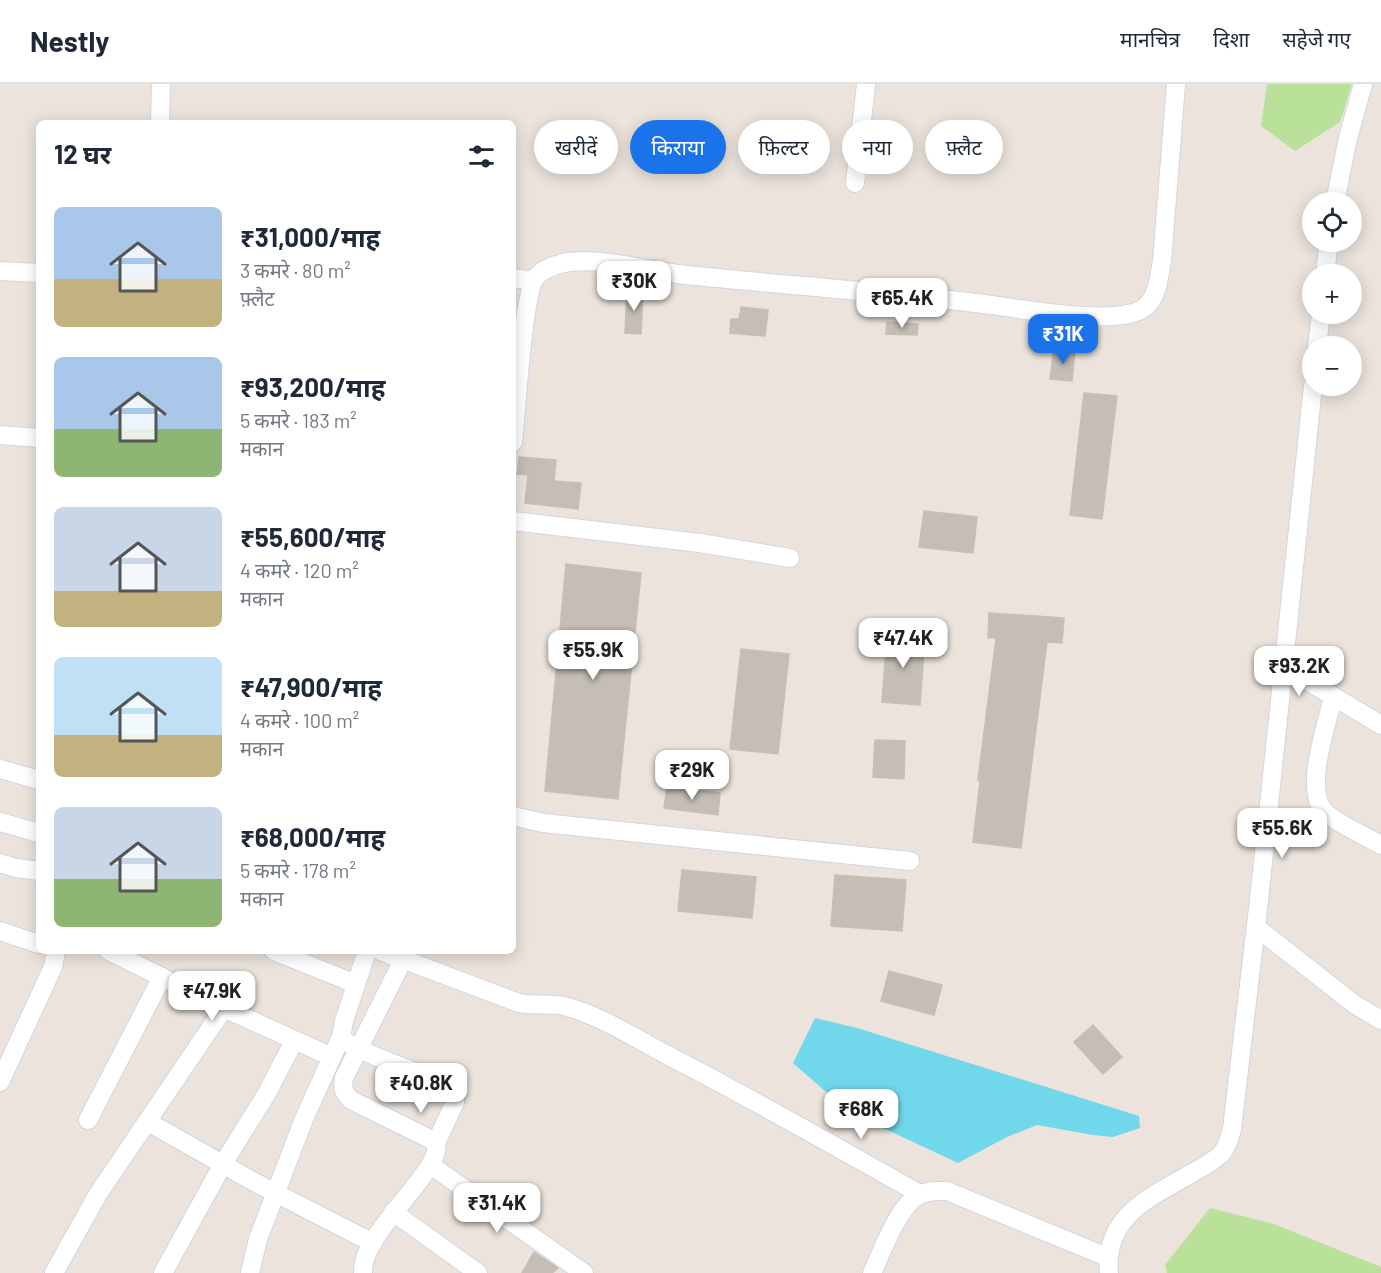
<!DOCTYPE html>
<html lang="hi">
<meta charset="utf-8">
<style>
:root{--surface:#fff;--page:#f6f6f7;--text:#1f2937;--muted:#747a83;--line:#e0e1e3;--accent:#1a73e8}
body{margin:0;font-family:Barlow,"Noto Sans Devanagari",sans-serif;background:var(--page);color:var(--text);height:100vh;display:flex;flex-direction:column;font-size:22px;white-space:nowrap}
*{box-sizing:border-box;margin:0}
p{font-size:20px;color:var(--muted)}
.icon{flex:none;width:33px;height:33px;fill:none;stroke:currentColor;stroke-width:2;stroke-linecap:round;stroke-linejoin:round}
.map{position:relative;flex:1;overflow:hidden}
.drawer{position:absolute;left:36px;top:36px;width:480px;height:834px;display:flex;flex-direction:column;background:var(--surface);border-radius:9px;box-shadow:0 3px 15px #0003}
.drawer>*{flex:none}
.top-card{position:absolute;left:534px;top:36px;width:570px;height:54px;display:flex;gap:12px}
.controls{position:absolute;left:1302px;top:108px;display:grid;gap:12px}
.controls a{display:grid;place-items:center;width:60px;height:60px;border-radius:50%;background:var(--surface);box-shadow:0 3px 15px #0003;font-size:30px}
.price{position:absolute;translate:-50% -51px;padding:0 14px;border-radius:12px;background:#fff;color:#222;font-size:20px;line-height:39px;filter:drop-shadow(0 2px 3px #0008)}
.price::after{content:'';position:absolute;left:50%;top:36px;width:18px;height:14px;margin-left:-9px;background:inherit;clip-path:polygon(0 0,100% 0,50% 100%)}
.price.active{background:var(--accent);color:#fff}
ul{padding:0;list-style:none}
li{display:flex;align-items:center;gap:18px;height:150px;padding:0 18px}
li span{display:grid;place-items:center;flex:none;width:168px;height:120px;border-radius:9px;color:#555}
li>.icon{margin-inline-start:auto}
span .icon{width:72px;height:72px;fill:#fffc;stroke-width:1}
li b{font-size:26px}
h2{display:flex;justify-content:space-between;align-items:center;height:72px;padding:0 18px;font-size:26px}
.pill{padding:0 21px;border-radius:27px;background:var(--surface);box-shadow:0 3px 15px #0003;font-size:21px;line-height:54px}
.pill.active{background:var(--accent);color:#fff}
header{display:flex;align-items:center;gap:36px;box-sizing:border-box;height:84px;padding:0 30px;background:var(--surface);border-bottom:2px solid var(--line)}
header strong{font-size:28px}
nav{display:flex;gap:33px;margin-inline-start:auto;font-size:21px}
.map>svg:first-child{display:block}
.green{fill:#b9e199}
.water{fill:#71d7eb}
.building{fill:#c4beb7;stroke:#c7bfb5;stroke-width:1.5}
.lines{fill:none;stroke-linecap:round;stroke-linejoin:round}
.minor-casing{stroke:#d1d6e2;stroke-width:20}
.minor{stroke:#fff;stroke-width:18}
</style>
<header>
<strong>Nestly</strong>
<nav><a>मानचित्र</a><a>दिशा</a><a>सहेजे गए</a></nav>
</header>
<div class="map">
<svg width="1381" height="1189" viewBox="0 0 1381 1189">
<rect width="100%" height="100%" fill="#ebe3dc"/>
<!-- green -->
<g class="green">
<polygon points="1267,0 1352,0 1340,38 1295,67 1261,42"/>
<polygon points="1210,1124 1274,1140 1381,1183 1381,1189 1167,1189 1165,1181"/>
</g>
<!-- water -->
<polygon class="water" points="815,934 857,944 1139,1032 1140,1044 1113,1053 1093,1051 1037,1041 1007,1053 958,1079 849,1028 793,979"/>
<!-- building -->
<g class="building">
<polygon points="627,206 643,207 641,250 625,249"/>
<polygon points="741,223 768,226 765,252 730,249 731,235 739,235"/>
<polygon points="887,238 918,240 917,251 886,250"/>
<polygon points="1054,264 1075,266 1072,297 1050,295"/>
<polygon points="1084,309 1117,312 1102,435 1070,431"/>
<polygon points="519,373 556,376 554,397 581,399 578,425 525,419 528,391 517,390"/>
<polygon points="924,427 977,433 973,469 919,463"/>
<polygon points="566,480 641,489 618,715 545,707"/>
<polygon points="989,529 1064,534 1062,559 1047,558 1021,764 973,758 980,697 978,696 996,554 988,554"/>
<polygon points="887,549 925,552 920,621 882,618"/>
<polygon points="741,565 789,570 778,670 730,665"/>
<polygon points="875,656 905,657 904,695 873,693"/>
<polygon points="667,703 720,709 718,731 664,724"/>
<polygon points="682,786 756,793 752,834 678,827"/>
<polygon points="835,791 906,796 902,847 831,842"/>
<polygon points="889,887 942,901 934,931 881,917"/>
<polygon points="1093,941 1122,973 1103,990 1074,958"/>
<polygon points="534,1168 558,1184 552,1189 522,1189"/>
</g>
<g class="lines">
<defs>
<g id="minor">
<polyline points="160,39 161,0"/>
<polyline points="855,99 866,0"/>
<polyline points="1335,118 1348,54 1363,0"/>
<polyline points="0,187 39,189"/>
<polyline points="1325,190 1329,158"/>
<polyline points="513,194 533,197"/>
<polyline points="1317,262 1321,230"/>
<polyline points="0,351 39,354"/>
<path d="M513,358c3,-27 10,-151 23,-165 8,-9 21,-13 33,-15 38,-4 78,9 117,13 99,10 199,17 298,29 33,4 136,24 161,3 13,-10 14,-31 17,-46l14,-177"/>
<polyline points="513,437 700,459 790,474"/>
<polyline points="1283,582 1381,641"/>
<path d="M1333,613c-6,28 -30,93 -8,115 12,12 41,24 56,33"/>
<polyline points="0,685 39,696"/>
<polyline points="513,732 543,739 910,777"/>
<polyline points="0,738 39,749"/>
<polyline points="0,779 16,784 39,787"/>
<polyline points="1256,843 1354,920 1381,936"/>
<polyline points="0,847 39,860"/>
<polyline points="109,867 224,924 332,973"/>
<polyline points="274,867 356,900"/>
<path d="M367,867l-23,70 -3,16c8,12 88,40 106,47l6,5 2,13 -19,41"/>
<path d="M381,867l138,52c15,3 30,0 45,3 33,8 73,33 103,49 86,44 169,92 253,139"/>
<polyline points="0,998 53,883 56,867"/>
<polyline points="88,1036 162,893"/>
<polyline points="148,1038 256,1099 373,1159"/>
<polyline points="432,1082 584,1189"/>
<polyline points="393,1128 478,1189"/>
<polyline points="54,1189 98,1110 224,924"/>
<polyline points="163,1189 223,1080 267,1009 294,957"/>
<polyline points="250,1189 258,1155 304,1035 341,953"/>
<path d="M363,1189c-3,-40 81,-103 73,-130l-6,-4 -79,-39c-7,-7 -9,-11 -7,-22l59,-118"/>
<path d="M872,1189c10,-21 26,-67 47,-78 9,-5 19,-4 28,-4l160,66"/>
<path d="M1109,1189c-5,-58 42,-76 85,-101 9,-5 20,-11 27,-18 6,-6 9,-17 11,-25l27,-229 54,-514"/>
</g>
</defs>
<!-- minor casing -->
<use href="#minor" class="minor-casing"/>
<!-- minor -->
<use href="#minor" class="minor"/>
</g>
</svg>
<div class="controls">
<a><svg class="icon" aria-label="locate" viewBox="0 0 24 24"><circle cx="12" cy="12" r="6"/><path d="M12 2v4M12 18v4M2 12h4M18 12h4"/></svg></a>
<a>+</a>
<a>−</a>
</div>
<b class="price" style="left:634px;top:228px">₹30K</b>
<b class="price" style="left:902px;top:245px">₹65.4K</b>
<b class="price active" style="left:1063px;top:281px">₹31K</b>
<b class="price" style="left:903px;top:585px">₹47.4K</b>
<b class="price" style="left:593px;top:597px">₹55.9K</b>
<b class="price" style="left:1299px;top:613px">₹93.2K</b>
<b class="price" style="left:692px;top:717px">₹29K</b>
<b class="price" style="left:1282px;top:775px">₹55.6K</b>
<b class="price" style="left:212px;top:938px">₹47.9K</b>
<b class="price" style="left:421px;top:1030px">₹40.8K</b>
<b class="price" style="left:861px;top:1056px">₹68K</b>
<b class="price" style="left:497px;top:1150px">₹31.4K</b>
<div class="top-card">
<a class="pill">खरीदें</a>
<a class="pill active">किराया</a>
<a class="pill">फ़िल्टर</a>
<a class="pill">नया</a>
<a class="pill">फ़्लैट</a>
</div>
<section class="drawer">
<h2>12 घर<svg class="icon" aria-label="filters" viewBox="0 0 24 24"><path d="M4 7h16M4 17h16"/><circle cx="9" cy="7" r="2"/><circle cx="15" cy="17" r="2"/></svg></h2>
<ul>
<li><span style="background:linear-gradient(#a9c7e8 60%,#c2b280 0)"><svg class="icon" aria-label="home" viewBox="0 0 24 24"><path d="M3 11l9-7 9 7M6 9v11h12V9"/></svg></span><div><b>₹31,000/माह</b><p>3 कमरे · 80 m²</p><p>फ़्लैट</p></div></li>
<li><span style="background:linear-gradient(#a9c7e8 60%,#8fb573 0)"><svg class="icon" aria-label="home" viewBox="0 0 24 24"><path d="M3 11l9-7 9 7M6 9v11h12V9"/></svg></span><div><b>₹93,200/माह</b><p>5 कमरे · 183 m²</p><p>मकान</p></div></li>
<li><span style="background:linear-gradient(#c9d6e8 70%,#c2b280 0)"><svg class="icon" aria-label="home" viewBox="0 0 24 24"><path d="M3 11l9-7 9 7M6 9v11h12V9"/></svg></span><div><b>₹55,600/माह</b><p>4 कमरे · 120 m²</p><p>मकान</p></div></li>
<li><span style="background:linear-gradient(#bfe0f5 65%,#c2b280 0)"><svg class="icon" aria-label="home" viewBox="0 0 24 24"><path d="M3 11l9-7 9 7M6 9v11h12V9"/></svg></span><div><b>₹47,900/माह</b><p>4 कमरे · 100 m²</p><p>मकान</p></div></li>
<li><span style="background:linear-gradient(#c9d6e8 60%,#8fb573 0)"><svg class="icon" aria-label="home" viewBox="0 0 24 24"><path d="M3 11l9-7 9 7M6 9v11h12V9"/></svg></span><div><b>₹68,000/माह</b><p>5 कमरे · 178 m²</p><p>मकान</p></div></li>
</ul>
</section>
</div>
